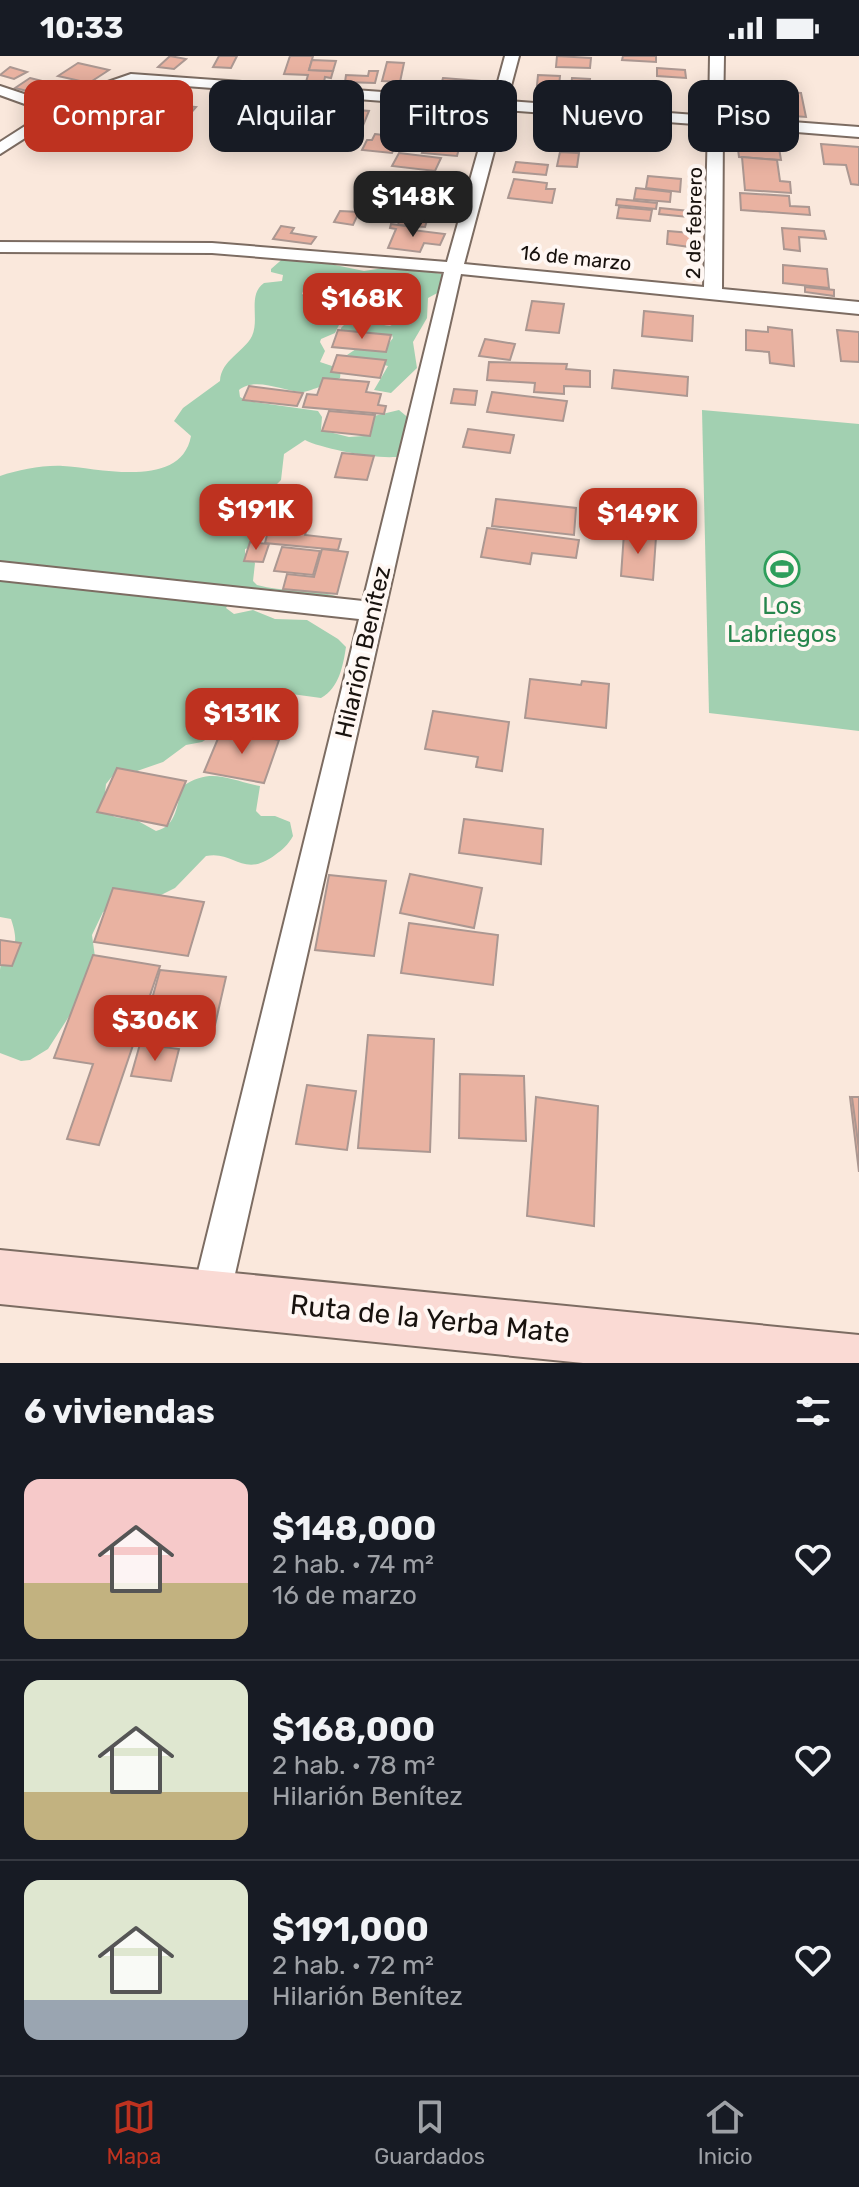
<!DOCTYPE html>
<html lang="es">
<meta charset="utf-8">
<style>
:root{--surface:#171b24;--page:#20242c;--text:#f1f3f6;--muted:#9ea1a6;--line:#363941;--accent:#be3220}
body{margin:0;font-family:Rubik,sans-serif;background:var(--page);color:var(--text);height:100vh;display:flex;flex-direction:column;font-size:30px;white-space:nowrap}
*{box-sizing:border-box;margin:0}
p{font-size:26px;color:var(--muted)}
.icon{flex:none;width:44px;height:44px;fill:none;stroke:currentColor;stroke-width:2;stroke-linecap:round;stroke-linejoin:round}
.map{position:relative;height:1307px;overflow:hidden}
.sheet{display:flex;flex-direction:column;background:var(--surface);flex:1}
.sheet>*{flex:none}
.top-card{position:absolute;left:24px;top:24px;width:812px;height:72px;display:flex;gap:16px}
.price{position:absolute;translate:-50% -68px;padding:0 18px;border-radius:16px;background:var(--accent);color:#fff;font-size:26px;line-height:52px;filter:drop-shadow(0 2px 4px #0008)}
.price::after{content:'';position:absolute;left:50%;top:48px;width:24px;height:18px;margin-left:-12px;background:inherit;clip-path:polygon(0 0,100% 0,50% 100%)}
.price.active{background:#222;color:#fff}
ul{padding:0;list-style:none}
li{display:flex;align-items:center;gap:24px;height:200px;padding:0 24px}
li+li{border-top:2px solid var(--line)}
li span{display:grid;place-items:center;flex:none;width:224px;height:160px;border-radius:16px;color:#555}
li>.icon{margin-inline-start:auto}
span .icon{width:96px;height:96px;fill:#fffc;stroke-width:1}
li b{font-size:34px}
h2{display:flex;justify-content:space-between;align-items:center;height:96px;padding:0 24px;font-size:34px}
.tag{padding:0 28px;border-radius:16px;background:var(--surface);box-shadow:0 4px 20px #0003;font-size:28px;line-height:72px}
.tag.active{background:var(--accent);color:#fff}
.status{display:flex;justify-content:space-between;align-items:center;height:56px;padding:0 40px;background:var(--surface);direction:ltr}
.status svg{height:22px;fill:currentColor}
.menu{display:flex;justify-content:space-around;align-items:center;height:112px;border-top:2px solid var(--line);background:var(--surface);font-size:22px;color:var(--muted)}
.menu a{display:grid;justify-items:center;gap:4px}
.menu .active{color:var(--accent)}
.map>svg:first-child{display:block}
.green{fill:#a2d0b1}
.building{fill:#e9b2a1;stroke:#ab9791;stroke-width:2}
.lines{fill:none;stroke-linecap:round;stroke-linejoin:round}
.street-casing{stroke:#7c6c62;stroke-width:4}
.secondary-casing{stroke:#7c6c62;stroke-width:4}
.street{fill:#fff;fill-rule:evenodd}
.secondary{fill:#fadad4;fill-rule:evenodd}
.labels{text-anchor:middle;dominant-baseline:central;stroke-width:8;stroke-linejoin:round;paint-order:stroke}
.far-street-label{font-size:20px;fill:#18120e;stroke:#fff7f3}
.leisure-label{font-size:24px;fill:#27864d;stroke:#fff7f3}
.street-label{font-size:24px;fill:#18120e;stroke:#fff7f3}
.near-street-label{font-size:28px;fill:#18120e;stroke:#fff7f3}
</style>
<div class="status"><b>10:33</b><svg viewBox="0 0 49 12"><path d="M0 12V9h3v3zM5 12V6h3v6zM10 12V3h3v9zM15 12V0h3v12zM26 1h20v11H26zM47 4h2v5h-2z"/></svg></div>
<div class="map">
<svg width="859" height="1307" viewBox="0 0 859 1307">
<rect width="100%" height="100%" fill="#fae8dc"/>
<!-- green -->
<g class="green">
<path d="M287,199l77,16 33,-5 50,9 -6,16 -13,7 -1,20 -14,24 4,26 -26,25 -17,-3 14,-24 -41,-11 9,-6 27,2 10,-13 -1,-3 -28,1 -23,-5v-3c13,-15 32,-4 49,-2l7,-4 4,-14 -34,-5 -1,-12 -3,-2 -47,-10 -10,4 -4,11 12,4 7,-3 18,2 8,12 -12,24 -14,6 -1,3 5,9 -5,11 21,7 -1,9c-8,4 -29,13 -37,14 -19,0 -47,-16 -64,-2l1,7 7,4 71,10 4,6 -1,13 28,7 15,-1 10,-20 25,-6 12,10 -10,36c-17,5 -79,-7 -96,-16l-21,14 -3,26 -6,6c-19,4 -41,-1 -53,16l5,25c12,9 25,4 34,12l-5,7 -11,3v4l10,10 -2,18 4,4c26,7 53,4 79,11l2,4 -109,3 -3,5 8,6 19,-4 22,9 32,1 31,19 8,8c-3,19 -7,41 -25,51l-44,-6 -23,8 -41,35 -11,7 -16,3 -23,17 -26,9 -10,-1 -13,4 -8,10 -3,27 12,6 23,4 18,10c22,-5 20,-28 27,-45 29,-19 45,-6 77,0l-4,25 5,5h14l15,6 3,14c-5,9 -11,14 -18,19 -32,24 -41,-5 -69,1l-31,32 -24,12 -48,12 -11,23 3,22 -18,47 -29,45 -18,11 -9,1 -21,-8c0,-27 0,-56 0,-83 3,-26 24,-12 11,-51l-11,-2v-441c19,-6 42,-11 63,-10 36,2 118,24 128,-30l-17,-15 9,-13 37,-27c1,-21 24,-29 32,-45 8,-17 -5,-41 12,-53l18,-2 1,-6 -12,-3v-3z"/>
<polygon points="702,354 859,368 859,675 709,657"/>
</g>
<!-- building -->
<g class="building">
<polygon points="170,0 186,3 174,13 158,11"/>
<polygon points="219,0 237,0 231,12 213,11"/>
<polygon points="290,0 313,0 309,14 333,15 331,22 325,21 324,26 306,26 308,19 284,18"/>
<polygon points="557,0 591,2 590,12 556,11"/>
<polygon points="623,0 656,0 656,6 622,4"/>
<polygon points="312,4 336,5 333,15 309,14"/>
<polygon points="387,6 404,7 400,26 382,25"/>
<polygon points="78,7 109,14 89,27 58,20"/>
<polygon points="10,11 27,16 14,23 0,19"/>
<polygon points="657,12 685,14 686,22 657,20"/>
<polygon points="369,15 378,15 375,27 345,26 346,19 368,20"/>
<polygon points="538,19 560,20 559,30 537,29"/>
<polygon points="30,22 46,26 31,36 15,32"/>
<polygon points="443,22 480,25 476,39 439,36"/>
<polygon points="572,22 590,23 589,31 571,30"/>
<polygon points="734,33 801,37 806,61 793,60 792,49 765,48 766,56 736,54"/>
<polygon points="237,41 260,43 248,58 227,60"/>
<polygon points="266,42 293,44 287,57 259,55"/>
<polygon points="176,49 196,51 184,65 164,63"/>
<polygon points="345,53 369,55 360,77 336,75"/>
<polygon points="455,58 469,60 463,71 449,70"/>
<polygon points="403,61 432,68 428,73 433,74 429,81 393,75"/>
<polygon points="562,64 587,66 585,94 571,93 571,88 547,86 549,73 561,73"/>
<polygon points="436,69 447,70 442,84 461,85 457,100 422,97"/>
<polygon points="636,73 656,74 654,93 633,91"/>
<polygon points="375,78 399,81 392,97 362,94 367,84 372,84"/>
<polygon points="737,86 779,92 781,104 739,101"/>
<polygon points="821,88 859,91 859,129 851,128 846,109 824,108"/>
<polygon points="560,96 579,97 577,111 557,110"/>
<polygon points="399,97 441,102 435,115 392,110"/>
<polygon points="742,101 777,104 780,125 790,126 791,137 745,134"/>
<polygon points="516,106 548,109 546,119 513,116"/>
<polygon points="404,116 450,121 444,133 398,127"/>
<polygon points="648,120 681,123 680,136 646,132"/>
<polygon points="514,123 547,127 546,133 555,133 552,147 508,142"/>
<polygon points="400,130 435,134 430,144 395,140"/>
<polygon points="636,132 671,136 670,146 634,143"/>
<polygon points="740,137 789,140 790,150 809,151 810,159 741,154"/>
<polygon points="617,143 657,147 656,153 616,149"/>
<polygon points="371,145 431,151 425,171 398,169 401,159 367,156"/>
<polygon points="619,151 652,154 650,165 617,162"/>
<polygon points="660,152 689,155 688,161 659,158"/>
<polygon points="340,155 359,156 353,169 334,166"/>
<polygon points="391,168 413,171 412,174 445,178 440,189 424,187 420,196 388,192 396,173 390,172"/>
<polygon points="281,170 294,172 291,177 316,181 311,188 273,183"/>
<polygon points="782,172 824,175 826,183 799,181 800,195 784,193"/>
<polygon points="668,175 691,177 690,191 667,188"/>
<polygon points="783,209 827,213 829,232 783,227"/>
<polygon points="310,224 337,226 336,230 365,232 361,244 304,239"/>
<polygon points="805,231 834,234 834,240 805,236"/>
<polygon points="348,245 400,250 394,268 372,266 372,263 342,263"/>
<polygon points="532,245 564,248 559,277 526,274"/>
<polygon points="644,255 693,260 692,285 642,280"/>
<polygon points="768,271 792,274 794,310 770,307 769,296 746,294 746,274 768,276"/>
<polygon points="338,274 391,279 386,296 332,291"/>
<polygon points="837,274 859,276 859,306 841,305"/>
<polygon points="485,283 515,288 510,304 479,300"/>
<polygon points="337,299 386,304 380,322 331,316"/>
<polygon points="489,306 567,308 566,313 590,315 590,331 564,330 564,338 534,336 535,327 487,324"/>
<polygon points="614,314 688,321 687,340 612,332"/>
<polygon points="323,322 369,326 366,336 381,338 378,349 386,350 384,358 303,351 307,338 317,339"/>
<polygon points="249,330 303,337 297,350 243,344"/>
<polygon points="454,333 477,335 475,349 451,347"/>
<polygon points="492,336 567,345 563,365 487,356"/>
<polygon points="329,355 375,359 370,380 322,375"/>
<polygon points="468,373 514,379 510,397 463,391"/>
<polygon points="342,397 374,400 367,424 335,421"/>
<polygon points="496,443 576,452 574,479 492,470"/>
<polygon points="238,444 305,451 301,461 310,462 305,479 341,483 338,494 265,487 267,479 227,475"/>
<polygon points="487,472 579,484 576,502 532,497 530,508 481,501"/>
<polygon points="624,477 656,481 653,524 621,520"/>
<polygon points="250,486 269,488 263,506 244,505"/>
<polygon points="282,491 320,495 313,519 274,515"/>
<polygon points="322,493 348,496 337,538 283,533 287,518 314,521"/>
<polygon points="530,623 581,629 582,625 609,628 606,672 525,662"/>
<polygon points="433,655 509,666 502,715 476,711 478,701 425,693"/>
<polygon points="222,673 279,684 264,727 204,716"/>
<polygon points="117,712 186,725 167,770 97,756"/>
<polygon points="464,763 543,773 541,808 459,797"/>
<polygon points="410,818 482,832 474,872 400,857"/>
<polygon points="329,819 386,825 374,900 315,894"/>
<polygon points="113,832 204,846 188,900 94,886"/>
<polygon points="409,867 498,879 493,929 401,917"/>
<polygon points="0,884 21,887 12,910 0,909"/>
<polygon points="93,899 160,910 99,1089 67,1083 93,1008 54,1002"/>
<polygon points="160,914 226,921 215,969 147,961"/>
<polygon points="368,979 434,983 430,1096 358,1092"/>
<polygon points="140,988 179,993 171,1025 131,1020"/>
<polygon points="460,1018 524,1020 526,1085 459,1082"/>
<polygon points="307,1029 356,1035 347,1094 296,1088"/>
<polygon points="536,1041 598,1050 594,1170 527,1160"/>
<polygon points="850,1041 859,1043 859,1116"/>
<polygon points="852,1041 859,1041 859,1094"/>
</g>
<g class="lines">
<defs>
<path id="street" d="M505,0h14l-12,45 202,15 1,-60h14l-1,61 136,10v10l-136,-11 -1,163 137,13v12l-398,-40 -231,1022 -6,13 -13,6 -13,-6 -6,-13 167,-677 -359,-39v-18l363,39 81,-329 -232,-19 -212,-1v-10l212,1 235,19 43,-153 -358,-27 -46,17 -86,55v-12l47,-30 -47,-17v-9l57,19 19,-12 55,-19 362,26zM505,54l203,15 -4,162 -240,-23z"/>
<polygon id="secondary" points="0,1194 859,1279 859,1307 583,1307 0,1248"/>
</defs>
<!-- street casing -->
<use href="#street" class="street-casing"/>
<!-- secondary casing -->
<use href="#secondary" class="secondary-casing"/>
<!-- street -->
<use href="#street" class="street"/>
<!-- secondary -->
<use href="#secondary" class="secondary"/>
</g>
<!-- icons -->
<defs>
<symbol id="stadium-ring" viewBox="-11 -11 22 22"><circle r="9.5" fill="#fff7f3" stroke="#2e9e5b" stroke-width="1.5"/><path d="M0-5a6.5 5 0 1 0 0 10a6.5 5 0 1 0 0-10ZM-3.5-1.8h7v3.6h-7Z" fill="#2e9e5b"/></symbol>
</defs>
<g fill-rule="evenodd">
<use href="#stadium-ring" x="762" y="493" width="40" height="40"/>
</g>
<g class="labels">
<!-- far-street labels -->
<g class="far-street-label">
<text transform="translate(694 167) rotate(-89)">2 de febrero</text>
<text transform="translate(576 202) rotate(6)">16 de marzo</text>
</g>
<!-- leisure labels -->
<g class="leisure-label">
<text x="782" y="550">Los<tspan x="782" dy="28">Labriegos</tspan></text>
</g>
<!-- street labels -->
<g class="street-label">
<text transform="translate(363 596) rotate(-77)">Hilarión Benítez</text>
</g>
<!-- near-street labels -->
<g class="near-street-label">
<text transform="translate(430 1263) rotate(6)">Ruta de la Yerba Mate</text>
</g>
</g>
</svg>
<b class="price active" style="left:413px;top:183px">$148K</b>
<b class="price" style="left:362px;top:285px">$168K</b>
<b class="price" style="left:256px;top:496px">$191K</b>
<b class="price" style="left:638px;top:500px">$149K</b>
<b class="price" style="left:242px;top:700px">$131K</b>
<b class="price" style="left:155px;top:1007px">$306K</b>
<div class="top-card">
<a class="tag active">Comprar</a>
<a class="tag">Alquilar</a>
<a class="tag">Filtros</a>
<a class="tag">Nuevo</a>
<a class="tag">Piso</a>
</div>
</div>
<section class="sheet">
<h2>6 viviendas<svg class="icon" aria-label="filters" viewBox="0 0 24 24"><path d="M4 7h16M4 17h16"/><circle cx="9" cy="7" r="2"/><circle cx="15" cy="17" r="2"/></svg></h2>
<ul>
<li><span style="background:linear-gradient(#f6c9c9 65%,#c2b280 0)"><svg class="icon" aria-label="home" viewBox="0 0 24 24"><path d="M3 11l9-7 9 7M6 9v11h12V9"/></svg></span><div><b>$148,000</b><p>2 hab. · 74 m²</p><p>16 de marzo</p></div><svg class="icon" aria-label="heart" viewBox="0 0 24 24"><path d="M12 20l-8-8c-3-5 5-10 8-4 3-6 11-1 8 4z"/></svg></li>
<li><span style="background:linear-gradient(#dfe7d0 70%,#c2b280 0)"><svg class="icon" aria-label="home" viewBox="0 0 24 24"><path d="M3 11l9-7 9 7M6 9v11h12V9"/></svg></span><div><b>$168,000</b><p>2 hab. · 78 m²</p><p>Hilarión Benítez</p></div><svg class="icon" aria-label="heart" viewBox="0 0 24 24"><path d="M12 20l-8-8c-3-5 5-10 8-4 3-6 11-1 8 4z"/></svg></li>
<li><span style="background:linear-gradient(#dfe7d0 75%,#9aa5b1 0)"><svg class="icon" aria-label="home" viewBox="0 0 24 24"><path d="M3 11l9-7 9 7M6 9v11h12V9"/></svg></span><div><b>$191,000</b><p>2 hab. · 72 m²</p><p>Hilarión Benítez</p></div><svg class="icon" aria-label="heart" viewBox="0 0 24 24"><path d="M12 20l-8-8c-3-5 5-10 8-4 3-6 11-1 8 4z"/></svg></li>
</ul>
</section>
<nav class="menu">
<a class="active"><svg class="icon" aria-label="map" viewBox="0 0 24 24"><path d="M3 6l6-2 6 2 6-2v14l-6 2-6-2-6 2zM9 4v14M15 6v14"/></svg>Mapa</a>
<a><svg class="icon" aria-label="saved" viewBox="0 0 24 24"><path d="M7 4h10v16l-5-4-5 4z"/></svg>Guardados</a>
<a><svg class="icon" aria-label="home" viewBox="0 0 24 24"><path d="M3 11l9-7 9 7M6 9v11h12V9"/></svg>Inicio</a>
</nav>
